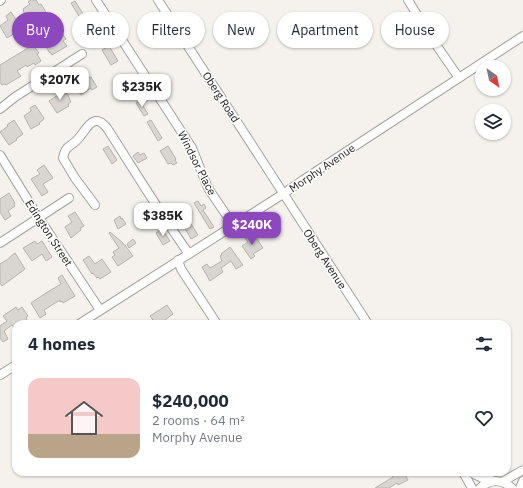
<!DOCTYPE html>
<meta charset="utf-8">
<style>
:root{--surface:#fff;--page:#f6f6f7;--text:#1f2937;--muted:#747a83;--line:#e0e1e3;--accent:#8c48bc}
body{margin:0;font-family:"IBM Plex Sans",sans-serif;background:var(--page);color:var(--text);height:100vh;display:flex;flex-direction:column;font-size:15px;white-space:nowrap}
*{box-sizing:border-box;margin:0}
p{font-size:13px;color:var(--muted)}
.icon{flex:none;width:22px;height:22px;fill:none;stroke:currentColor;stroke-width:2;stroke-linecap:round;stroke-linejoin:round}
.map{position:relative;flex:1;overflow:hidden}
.panel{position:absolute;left:12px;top:320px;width:499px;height:156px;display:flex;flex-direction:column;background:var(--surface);border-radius:12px;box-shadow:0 1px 3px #0004}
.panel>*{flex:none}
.banner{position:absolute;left:12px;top:12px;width:499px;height:36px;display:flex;gap:8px}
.needle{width:26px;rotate:147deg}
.buttons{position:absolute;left:475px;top:60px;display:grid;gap:8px}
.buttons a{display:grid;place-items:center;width:36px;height:36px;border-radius:50%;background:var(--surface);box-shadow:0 1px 3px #0004;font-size:20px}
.price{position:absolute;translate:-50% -34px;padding:0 9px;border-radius:8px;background:#fff;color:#222;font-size:13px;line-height:26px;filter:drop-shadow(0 1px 2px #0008)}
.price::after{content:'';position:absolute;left:50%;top:24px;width:12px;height:9px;margin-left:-6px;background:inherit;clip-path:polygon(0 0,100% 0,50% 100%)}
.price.selected{background:var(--accent);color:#fff}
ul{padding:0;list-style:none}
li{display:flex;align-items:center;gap:12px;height:100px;padding:0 16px}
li+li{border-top:1px solid var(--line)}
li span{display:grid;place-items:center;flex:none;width:112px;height:80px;border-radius:12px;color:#555}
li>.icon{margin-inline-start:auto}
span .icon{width:48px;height:48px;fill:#fffc;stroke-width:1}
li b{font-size:17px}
h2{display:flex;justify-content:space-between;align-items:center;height:48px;padding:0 16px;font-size:17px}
.pill{padding:0 14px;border-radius:18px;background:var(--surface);box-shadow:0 1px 3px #0004;font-size:14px;line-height:36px}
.pill.selected{background:var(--accent);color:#fff}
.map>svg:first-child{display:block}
.building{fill:#d9d6d1;stroke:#b6b3af}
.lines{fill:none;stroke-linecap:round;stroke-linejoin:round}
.minor-casing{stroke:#a5a29d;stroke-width:10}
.minor{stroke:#fff;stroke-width:8}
.labels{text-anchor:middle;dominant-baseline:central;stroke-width:3;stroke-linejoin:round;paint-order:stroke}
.street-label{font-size:11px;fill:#171614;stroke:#fff}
</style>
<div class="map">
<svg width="523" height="488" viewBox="0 0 523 488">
<rect width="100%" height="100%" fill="#f5f2ed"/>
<!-- building -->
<g class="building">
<polygon points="31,0 36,0 39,5 41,4 46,12 30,22 23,11 24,10 23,9 30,4 28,2"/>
<polygon points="75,1 90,25 92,23 102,37 96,41 83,23 71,3"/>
<polygon points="11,12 21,27 18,29 19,31 7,38 0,26 8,20 6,16"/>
<polygon points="61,32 66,39 63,41 67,46 52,55 50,52 49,52 44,43"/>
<polygon points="33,45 39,53 37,54 41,61 35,65 34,63 27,67 26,65 17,71 21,76 6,85 5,84 2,85 0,82 0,65"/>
<polygon points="109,46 118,61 111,65 102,50"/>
<polygon points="85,72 89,78 91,77 97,87 92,90 91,88 81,95 73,84 76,82 75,80"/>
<polygon points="62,87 66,94 67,93 71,102 68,104 69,106 57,113 49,101 58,95 55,92"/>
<polygon points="140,101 148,114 144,116 136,103"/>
<polygon points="35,105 44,118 43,120 39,123 40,124 31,129 24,116 31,111 30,108"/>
<polygon points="14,120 23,134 16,139 17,140 9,145 0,132 8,126 7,125"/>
<polygon points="151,120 162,138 158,141 147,122"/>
<polygon points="108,146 117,160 112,164 103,149"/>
<polygon points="168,146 176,159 175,160 177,163 173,165 171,163 168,164 160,151"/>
<polygon points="138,152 140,155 144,153 147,158 138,163 133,156"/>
<polygon points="44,165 53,178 43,184 48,192 42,196 31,179 40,174 37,170"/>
<polygon points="9,193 15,203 14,204 15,206 8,211 11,216 5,220 0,212 0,199"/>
<polygon points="198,201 201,206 204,204 206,208 203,210 214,227 210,229 194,203"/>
<polygon points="75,212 84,226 80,228 81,230 71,238 65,227 72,222 68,216"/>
<polygon points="120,216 121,219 122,218 126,224 118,229 114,220"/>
<polygon points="188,219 198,235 191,239 182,223"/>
<polygon points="162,229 170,241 163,245 156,233"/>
<polygon points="110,232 123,243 124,245 125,245 133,256 118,266 112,257 115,255 113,252 119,248 109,233"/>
<polygon points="253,233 263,248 253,254 255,256 251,259 242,246 248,242 245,238"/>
<polygon points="133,239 136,243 129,248 127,244"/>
<polygon points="35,241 37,244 42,241 52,257 46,261 42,254 32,261 23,248"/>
<polygon points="230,247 243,265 236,269 231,261 221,268 223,272 210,281 202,267 207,264 210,268 222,261 220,256 222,255 221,254"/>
<polygon points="15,253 25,269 2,286 0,283 0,264 10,258 10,257"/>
<polygon points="89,256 95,264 102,259 111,272 100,279 98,277 97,278 93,273 92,274 83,260"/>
<polygon points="62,275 75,296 63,303 62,301 60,302 60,300 44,310 46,314 40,318 31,303 46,293 61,284 58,278"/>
<polygon points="167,305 173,314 159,324 156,324 150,316"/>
<polygon points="16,307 18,310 22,307 28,316 26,317 27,319 20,324 16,324 16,330 12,325 4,331 8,339 3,342 0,338 0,326 7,321 3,316"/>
<polygon points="397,472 403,472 408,480 398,485 397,483 389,488 375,488 393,477 392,475"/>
</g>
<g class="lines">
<defs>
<g id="minor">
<polyline points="96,0 192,148 208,188 233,225"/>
<polyline points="158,0 368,324"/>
<polyline points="408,0 428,33 459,78"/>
<polyline points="0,1 1,0"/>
<polyline points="0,109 15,97 82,54"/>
<polyline points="0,155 39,218 100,310"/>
<path d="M95,205l-20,-27 -12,-20c3,-14 7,-10 15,-19 9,-10 15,-28 29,-11 27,42 53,85 82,126"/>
<polyline points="0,243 69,198"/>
<polyline points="178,260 181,269 217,324"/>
<polyline points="79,324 283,194 303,180 523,36"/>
<polyline points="0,375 16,365"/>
<polyline points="463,472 472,488"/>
<polyline points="470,472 482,478 495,481"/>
<polyline points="502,482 523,470"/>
<path d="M480,488c10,-9 22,-9 32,0"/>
<polyline points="520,488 523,481"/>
</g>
</defs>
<!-- minor casing -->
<use href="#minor" class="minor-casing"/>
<!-- minor -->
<use href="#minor" class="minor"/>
</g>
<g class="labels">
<!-- street labels -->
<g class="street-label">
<text transform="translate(221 97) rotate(57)">Oberg Road</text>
<text transform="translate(197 163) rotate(63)">Windsor Place</text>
<text transform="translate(322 168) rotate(-34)">Morphy Avenue</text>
<text transform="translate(49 233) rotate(57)">Edington Street</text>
<text transform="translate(325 259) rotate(57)">Oberg Avenue</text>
</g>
</g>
</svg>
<div class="buttons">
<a><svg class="needle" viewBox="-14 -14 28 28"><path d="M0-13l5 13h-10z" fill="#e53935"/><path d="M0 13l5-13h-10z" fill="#747a83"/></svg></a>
<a><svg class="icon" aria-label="layers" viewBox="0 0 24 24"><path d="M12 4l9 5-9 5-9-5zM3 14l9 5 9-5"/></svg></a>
</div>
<b class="price" style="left:60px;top:101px">$207K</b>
<b class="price" style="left:142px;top:108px">$235K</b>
<b class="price" style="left:163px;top:237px">$385K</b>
<b class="price selected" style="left:252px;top:246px">$240K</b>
<div class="banner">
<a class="pill selected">Buy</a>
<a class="pill">Rent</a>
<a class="pill">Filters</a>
<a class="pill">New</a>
<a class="pill">Apartment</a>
<a class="pill">House</a>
</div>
<section class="panel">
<h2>4 homes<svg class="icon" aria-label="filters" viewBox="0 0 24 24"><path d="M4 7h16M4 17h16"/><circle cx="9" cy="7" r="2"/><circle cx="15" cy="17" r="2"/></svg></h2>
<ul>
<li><span style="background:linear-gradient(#f6c9c9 70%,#b9a48a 0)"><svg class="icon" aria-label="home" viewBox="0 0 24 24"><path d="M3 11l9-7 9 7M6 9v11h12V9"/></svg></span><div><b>$240,000</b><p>2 rooms · 64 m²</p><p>Morphy Avenue</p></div><svg class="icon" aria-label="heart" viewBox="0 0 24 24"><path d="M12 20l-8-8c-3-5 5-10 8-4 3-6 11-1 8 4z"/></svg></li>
</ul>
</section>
</div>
